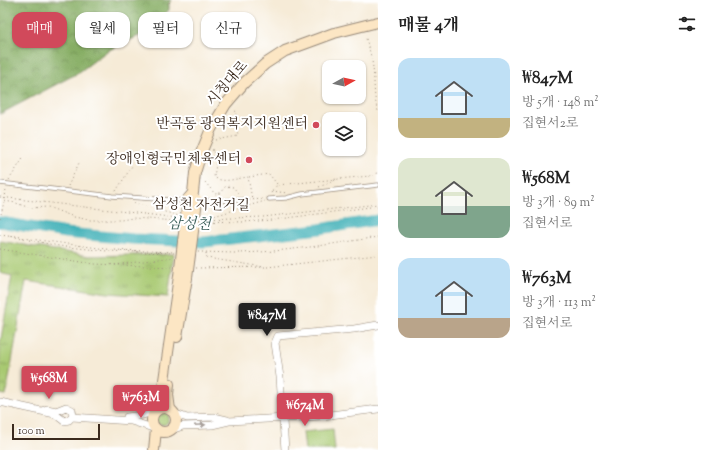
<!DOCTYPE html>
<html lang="ko">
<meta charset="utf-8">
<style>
:root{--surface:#fff;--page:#f2f2f2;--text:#222;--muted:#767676;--accent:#d1495b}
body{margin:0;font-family:"Sorts Mill Goudy","Noto Serif KR",serif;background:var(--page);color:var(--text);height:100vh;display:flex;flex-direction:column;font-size:15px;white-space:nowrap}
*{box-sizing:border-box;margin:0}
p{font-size:13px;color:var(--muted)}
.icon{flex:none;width:22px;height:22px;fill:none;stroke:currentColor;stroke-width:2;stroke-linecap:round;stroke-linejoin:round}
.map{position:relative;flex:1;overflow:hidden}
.details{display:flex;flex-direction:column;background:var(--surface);width:340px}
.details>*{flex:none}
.guide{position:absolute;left:12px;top:12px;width:306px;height:36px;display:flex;gap:8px}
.needle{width:26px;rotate:82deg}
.buttons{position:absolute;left:322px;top:60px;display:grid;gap:8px}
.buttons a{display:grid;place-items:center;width:44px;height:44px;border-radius:8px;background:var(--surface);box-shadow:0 1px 3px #0004;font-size:20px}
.scale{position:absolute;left:12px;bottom:10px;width:88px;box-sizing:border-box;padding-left:4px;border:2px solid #3b2a1e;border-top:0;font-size:11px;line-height:14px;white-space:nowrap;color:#3b2a1e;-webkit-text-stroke:3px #fff;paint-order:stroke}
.price{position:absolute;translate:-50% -34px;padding:0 9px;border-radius:4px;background:var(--accent);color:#fff;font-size:13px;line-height:26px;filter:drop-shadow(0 1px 2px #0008)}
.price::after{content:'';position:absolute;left:50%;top:24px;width:12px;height:9px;margin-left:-6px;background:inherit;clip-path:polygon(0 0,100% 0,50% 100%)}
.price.on{background:#222;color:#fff}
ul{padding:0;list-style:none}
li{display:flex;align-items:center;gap:12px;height:100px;padding:0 20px}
li span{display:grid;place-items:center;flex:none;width:112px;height:80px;border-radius:12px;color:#555}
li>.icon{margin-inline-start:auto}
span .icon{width:48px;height:48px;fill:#fffc;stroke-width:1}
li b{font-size:17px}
h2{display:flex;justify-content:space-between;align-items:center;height:48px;padding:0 20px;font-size:17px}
.chip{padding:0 14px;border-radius:12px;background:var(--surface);box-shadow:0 1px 3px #0004;font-size:14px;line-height:36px}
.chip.on{background:var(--accent);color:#fff}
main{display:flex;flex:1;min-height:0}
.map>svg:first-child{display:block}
.grass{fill:url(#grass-tufts);stroke:#727a48}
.forest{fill:url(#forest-crowns);stroke:#606c40}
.pitch{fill:#a8c971;stroke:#727a48}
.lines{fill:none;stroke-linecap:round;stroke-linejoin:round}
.river{stroke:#3fb0b7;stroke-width:11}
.lane-casing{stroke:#988a7a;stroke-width:5}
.street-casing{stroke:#988a7a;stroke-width:8}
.secondary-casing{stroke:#988a7a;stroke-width:12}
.path{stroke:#988a7a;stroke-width:1;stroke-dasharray:1 3;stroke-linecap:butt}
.lane{stroke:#fff;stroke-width:3.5}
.street{stroke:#fff;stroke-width:7}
.secondary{stroke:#fce6c4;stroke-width:10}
.secondary-bridge-casing{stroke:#988a7a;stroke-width:12;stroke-linecap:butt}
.secondary-bridge{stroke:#fce6c4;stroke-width:10}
.oneway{fill:#a79f9a}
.poi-dot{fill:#d1495b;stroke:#fff;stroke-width:1.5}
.labels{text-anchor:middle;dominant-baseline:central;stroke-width:4;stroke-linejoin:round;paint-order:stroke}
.street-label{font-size:14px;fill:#3b2a1e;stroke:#fff}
.poi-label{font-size:14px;fill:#3b2a1e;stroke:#fff;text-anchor:end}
.water-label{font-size:15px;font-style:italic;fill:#3d605b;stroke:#fff}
</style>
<main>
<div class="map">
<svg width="378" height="450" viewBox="0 0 378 450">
<defs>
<pattern id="grass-tufts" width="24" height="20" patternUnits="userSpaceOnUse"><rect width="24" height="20" fill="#a8c971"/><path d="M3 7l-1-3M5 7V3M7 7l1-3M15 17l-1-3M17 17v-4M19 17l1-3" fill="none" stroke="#8aa35c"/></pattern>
<pattern id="forest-crowns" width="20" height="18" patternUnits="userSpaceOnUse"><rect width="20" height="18" fill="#86ad63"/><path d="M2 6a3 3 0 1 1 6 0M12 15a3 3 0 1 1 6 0" fill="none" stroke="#6f8d51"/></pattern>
</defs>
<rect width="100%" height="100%" fill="#fff"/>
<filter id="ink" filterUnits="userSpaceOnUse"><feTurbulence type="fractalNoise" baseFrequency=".025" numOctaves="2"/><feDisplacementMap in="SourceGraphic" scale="8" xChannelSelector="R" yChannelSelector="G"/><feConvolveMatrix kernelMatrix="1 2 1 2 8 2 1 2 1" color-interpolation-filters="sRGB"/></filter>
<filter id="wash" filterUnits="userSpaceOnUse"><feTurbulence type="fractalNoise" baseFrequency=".012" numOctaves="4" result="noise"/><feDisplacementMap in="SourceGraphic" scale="16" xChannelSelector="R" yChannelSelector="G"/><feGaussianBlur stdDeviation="0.9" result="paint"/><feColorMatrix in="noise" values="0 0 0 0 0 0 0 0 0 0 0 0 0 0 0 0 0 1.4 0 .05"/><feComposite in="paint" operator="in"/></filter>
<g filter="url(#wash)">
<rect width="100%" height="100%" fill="#f6ebd7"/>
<!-- grass -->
<g class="grass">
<polygon points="0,241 89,256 174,254 168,297 108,293 26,281 6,395 0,394 0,344 12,276 0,273"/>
<circle cx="162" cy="418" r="7"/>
</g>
<!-- forest -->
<polygon class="forest" points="0,0 172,0 169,3 169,10 145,33 107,51 78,73 0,114"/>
<!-- pitch -->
<polygon class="pitch" points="333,429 335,450 305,450 303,432"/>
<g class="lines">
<!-- river -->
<polyline class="river" points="0,222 66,233 133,239 204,242 319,229 378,220"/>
</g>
</g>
<g filter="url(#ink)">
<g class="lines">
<defs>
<g id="lane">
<polyline points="0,183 112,196 186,201"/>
<polyline points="269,199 286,198 302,194 378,185"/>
<polyline points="198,201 244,200"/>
</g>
<g id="street">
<polyline points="0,402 55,414 64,421 69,420 73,415 72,410 66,407 56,411 47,409 42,411"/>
<polyline points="173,413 187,418 214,417 227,420"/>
<polyline points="72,417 131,421 156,429"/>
<polyline points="127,417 143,415 157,410"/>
<polyline points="171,430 183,426 212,425 229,421 322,416 378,409"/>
<polyline points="285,450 280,377 275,343 278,336 354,329 378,325"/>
</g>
<g id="secondary">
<polyline points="188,199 193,193 195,173 201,153 211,129 226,104 244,83 265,64 285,51 334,33 378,22"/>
<polyline points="177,337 187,278"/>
<polyline points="169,384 168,395 170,410"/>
<circle cx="164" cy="420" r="12"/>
<polyline points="157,410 162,394 179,276"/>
<polyline points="154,450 156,429"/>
</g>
</defs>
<!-- lane casing -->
<use href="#lane" class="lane-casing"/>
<!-- street casing -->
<use href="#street" class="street-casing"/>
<!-- secondary casing -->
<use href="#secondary" class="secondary-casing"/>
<!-- path -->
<g class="path">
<polyline points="169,3 170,0"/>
<path d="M365,35c3,11 7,22 8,33 2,16 0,28 5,43"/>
<polyline points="216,140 238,136 235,117 237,112 233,110"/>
<path d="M212,150h2l-1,5 3,9 -2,13c9,7 24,1 34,0l4,22"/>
<polyline points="249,177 269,174 277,184"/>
<polyline points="9,180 24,157"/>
<polyline points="205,182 215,194 220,193 226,186 233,187 240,195"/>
<polyline points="68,186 79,163"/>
<polyline points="319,187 338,179 370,176 378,173"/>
<polyline points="116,191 132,166"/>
<polyline points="272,191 287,193"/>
<polyline points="271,193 277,185 338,179"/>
<polyline points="0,197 178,218"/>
<polyline points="5,198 4,201 16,203 30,208 48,207 74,217 90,220 121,220 133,218 177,221"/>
<polyline points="5,199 6,188"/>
<polyline points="249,200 264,199"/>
<polyline points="134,203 179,216"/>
<polyline points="0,218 4,202"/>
<polyline points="207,218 265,201"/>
<polyline points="203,219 263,217 378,204"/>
<polyline points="202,221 244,222 272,220 378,206"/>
<polyline points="0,235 114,250 174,252"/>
<polyline points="11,236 16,236 25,238"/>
<polyline points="30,240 59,246 107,251 174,253"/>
<polyline points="0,249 94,264 173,267"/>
<path d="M198,252c13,0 26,1 40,1 46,-1 94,-9 140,-16"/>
<polyline points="206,253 207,258 264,267"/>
<polyline points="115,265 173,257"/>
<polyline points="267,267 378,255"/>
<polyline points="196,268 267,267"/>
</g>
<!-- lane -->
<use href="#lane" class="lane"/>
<!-- street -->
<use href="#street" class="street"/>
<!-- secondary -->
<use href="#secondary" class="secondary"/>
<defs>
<g id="secondary-bridge">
<polyline points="179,276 188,199"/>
<polyline points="187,278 197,200"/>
</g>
</defs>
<!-- secondary-bridge casing -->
<use href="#secondary-bridge" class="secondary-bridge-casing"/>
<!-- secondary-bridge -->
<use href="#secondary-bridge" class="secondary-bridge"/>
</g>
<!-- one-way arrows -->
<defs><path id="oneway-solid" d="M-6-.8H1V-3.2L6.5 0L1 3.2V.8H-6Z"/></defs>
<use class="oneway" href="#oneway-solid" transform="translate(200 425) rotate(-3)"/>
</g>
<!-- markers -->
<g class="poi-dot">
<circle cx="316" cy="125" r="4"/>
<circle cx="249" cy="160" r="4"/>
</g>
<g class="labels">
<!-- street labels -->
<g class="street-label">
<text transform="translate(228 84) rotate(-49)">시청대로</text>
<text transform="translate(201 206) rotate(1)">삼성천 자전거길</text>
</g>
<!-- poi labels -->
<g class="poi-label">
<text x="308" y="125">반곡동 광역복지지원센터</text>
<text x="241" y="160">장애인형국민체육센터</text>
</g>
<!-- water labels -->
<g class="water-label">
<text transform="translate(189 225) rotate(1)">삼성천</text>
</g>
</g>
</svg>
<div class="buttons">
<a><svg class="needle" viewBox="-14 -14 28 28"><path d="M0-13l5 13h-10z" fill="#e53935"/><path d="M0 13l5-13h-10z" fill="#767676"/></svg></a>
<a><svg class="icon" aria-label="layers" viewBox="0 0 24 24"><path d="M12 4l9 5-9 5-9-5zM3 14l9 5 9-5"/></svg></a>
</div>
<div class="scale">100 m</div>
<b class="price on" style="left:267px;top:337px">₩847M</b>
<b class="price" style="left:49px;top:400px">₩568M</b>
<b class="price" style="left:141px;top:419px">₩763M</b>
<b class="price" style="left:305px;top:427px">₩674M</b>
<div class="guide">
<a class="chip on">매매</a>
<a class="chip">월세</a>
<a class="chip">필터</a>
<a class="chip">신규</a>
</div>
</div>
<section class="details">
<h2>매물 4개<svg class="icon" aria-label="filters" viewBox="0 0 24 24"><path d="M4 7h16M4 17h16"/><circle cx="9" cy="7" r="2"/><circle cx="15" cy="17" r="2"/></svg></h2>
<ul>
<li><span style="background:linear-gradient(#bfe0f5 75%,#c2b280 0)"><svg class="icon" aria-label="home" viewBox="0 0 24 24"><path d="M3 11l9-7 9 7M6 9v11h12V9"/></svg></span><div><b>₩847M</b><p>방 5개 · 148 m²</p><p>집현서2로</p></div></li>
<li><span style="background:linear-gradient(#dfe7d0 60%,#7fa58c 0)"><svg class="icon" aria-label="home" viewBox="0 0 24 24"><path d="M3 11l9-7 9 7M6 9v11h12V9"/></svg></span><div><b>₩568M</b><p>방 3개 · 89 m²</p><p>집현서로</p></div></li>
<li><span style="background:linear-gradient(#bfe0f5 75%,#b9a48a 0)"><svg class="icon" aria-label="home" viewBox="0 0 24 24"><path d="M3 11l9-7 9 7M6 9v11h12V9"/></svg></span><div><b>₩763M</b><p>방 3개 · 113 m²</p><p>집현서로</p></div></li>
</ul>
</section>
</main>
